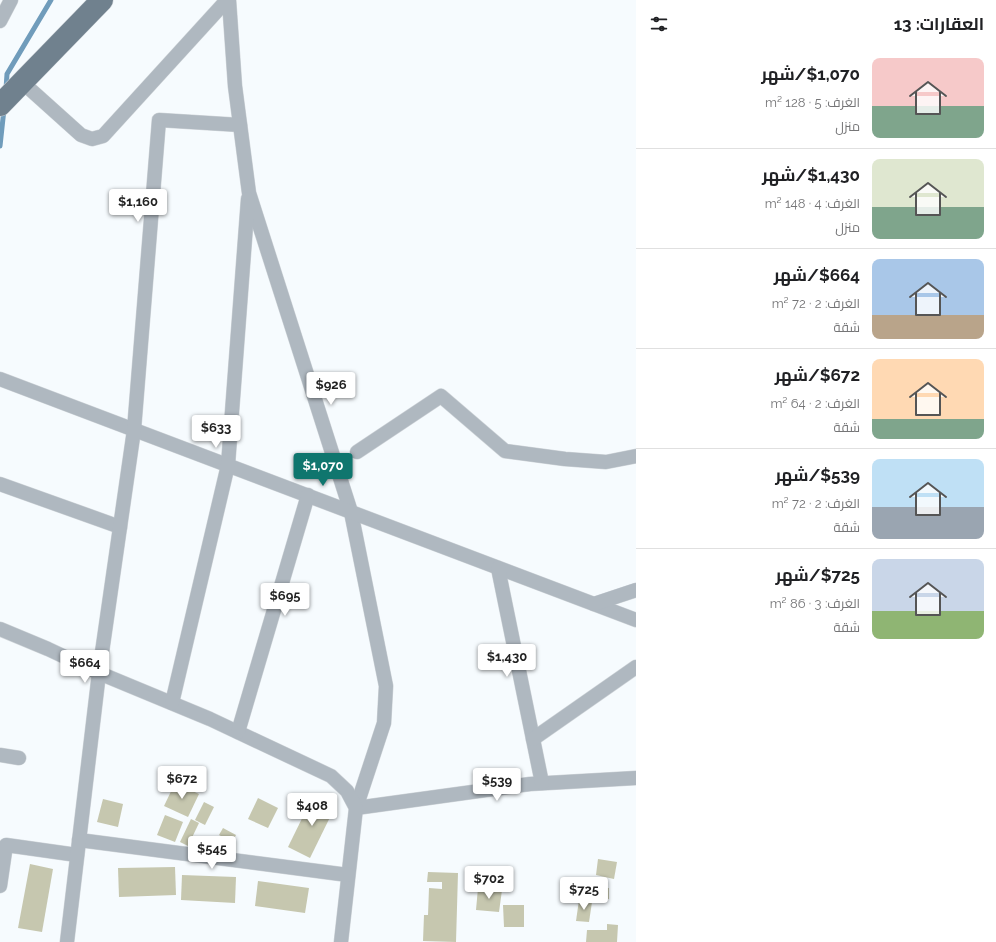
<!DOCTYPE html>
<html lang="ar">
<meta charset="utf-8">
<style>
:root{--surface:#fff;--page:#f2f2f2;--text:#202124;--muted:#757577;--line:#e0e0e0;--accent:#0f766e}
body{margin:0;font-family:Raleway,Cairo,sans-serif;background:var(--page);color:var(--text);direction:rtl;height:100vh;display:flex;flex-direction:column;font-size:15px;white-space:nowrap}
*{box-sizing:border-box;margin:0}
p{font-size:13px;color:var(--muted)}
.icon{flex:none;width:22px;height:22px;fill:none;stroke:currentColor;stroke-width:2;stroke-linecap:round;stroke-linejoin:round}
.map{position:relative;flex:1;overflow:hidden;direction:ltr}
.side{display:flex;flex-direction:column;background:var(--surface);width:360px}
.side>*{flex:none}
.price{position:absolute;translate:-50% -34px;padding:0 9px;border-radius:4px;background:#fff;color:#222;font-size:13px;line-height:26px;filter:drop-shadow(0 1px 2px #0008)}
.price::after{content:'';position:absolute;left:50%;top:24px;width:12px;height:9px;margin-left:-6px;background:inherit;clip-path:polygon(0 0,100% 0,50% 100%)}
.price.on{background:var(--accent);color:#fff}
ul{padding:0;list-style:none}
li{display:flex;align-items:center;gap:12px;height:100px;padding:0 12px}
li+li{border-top:1px solid var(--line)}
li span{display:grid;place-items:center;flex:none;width:112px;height:80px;border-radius:8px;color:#555}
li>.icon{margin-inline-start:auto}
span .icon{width:48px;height:48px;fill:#fffc;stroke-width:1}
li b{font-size:17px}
h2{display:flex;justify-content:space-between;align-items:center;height:48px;padding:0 12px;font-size:17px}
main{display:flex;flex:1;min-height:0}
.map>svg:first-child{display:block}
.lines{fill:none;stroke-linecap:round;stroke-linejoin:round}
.stream{stroke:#709cbb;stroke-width:5}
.building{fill:#c6c7af}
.minor-casing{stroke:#d1d6da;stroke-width:15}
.primary-casing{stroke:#d1d6da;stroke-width:23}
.minor{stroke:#afb8c0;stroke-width:14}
.primary{stroke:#70818e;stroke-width:22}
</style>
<main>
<section class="side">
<h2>العقارات: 13<svg class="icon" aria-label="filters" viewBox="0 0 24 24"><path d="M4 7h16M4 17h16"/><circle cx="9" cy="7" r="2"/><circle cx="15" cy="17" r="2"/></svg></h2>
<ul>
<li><span style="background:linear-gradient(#f6c9c9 60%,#7fa58c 0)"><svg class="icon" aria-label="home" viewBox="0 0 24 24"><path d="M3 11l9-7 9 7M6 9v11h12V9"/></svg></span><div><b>$1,070/شهر</b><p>الغرف: 5 · 128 m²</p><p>منزل</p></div></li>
<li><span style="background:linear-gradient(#dfe7d0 60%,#7fa58c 0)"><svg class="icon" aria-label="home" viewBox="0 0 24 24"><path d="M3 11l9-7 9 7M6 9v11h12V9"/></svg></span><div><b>$1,430/شهر</b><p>الغرف: 4 · 148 m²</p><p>منزل</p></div></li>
<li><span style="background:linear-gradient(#a9c7e8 70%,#b9a48a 0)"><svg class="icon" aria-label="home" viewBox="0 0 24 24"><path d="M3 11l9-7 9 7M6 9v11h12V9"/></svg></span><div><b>$664/شهر</b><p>الغرف: 2 · 72 m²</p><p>شقة</p></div></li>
<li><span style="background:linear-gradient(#ffd9b3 75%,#7fa58c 0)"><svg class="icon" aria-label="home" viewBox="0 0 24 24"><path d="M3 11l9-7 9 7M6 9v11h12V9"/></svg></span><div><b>$672/شهر</b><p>الغرف: 2 · 64 m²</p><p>شقة</p></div></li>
<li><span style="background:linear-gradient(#bfe0f5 60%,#9aa5b1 0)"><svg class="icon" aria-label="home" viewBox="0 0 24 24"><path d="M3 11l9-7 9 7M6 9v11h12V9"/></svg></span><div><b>$539/شهر</b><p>الغرف: 2 · 72 m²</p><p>شقة</p></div></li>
<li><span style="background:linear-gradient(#c9d6e8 65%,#8fb573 0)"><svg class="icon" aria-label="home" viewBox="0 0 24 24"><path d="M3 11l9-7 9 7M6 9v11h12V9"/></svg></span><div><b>$725/شهر</b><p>الغرف: 3 · 86 m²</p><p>شقة</p></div></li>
</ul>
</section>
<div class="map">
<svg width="636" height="942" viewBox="0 0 636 942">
<rect width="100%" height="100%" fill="#f6fbfe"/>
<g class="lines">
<!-- stream -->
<g class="stream">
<polyline points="6,89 7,74 51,0"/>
<polyline points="0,146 4,109"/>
</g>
</g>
<!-- building -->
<g class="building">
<polygon points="175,783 199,794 188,817 164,806"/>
<polygon points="313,796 335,807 310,858 288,847"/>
<polygon points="258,798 278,808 268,828 248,819"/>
<polygon points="103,799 123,804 118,827 97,822"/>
<polygon points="204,802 214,807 205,825 195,820"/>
<polygon points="165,815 183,822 175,842 157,835"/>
<polygon points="191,819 199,823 188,846 180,842"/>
<polygon points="223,828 236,835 232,842 219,835"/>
<polygon points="598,859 617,862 614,879 596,875"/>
<polygon points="30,864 53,869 42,932 18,928"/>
<polygon points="175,867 176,895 119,897 118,868"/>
<polygon points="428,872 458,873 456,942 423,941 424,915 428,915 429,888 442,889 442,882 427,882"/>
<polygon points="182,875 236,877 235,903 181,900"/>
<polygon points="258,881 309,888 305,913 255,906"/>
<polygon points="580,887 609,888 609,899 580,899"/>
<polygon points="478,888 502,890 499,912 476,910"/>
<polygon points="579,900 592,902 589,922 576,921"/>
<polygon points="503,905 524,905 524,927 504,927"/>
<polygon points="607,924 618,925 617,942 586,942 587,930 607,930"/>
</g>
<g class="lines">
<defs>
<g id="minor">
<polyline points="229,0 235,86 249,193 351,512 386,686 384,723 356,808 530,784 636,778"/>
<polyline points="0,21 11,0"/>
<polyline points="22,82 81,135 92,139 103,136 227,0"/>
<polyline points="0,379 636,620"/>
<polyline points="357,452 441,396 505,451 565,459 606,462 636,456"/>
<polyline points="0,484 120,527"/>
<polyline points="498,568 542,783"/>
<polyline points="594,604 636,590"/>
<polyline points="0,629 48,649 99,673 210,719 331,776 347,791 356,808 341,942"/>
<polyline points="172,703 228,465 248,199"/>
<polyline points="238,732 308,495"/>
<polyline points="533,739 636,667"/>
<polyline points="0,755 19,758"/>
<polyline points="79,840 348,875"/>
<polyline points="0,886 6,845 77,855"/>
<polyline points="67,942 99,673 134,430 159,120 240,125"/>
</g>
<polyline id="primary" points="0,105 102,0"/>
</defs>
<!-- minor casing -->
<use href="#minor" class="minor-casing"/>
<!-- primary casing -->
<use href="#primary" class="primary-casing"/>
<!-- minor -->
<use href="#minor" class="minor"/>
<!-- primary -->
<use href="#primary" class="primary"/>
</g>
</svg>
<b class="price" style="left:138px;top:223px">$1,160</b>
<b class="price" style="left:331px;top:406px">$926</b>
<b class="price" style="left:216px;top:449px">$633</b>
<b class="price on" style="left:323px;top:487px">$1,070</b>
<b class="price" style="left:285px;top:617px">$695</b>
<b class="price" style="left:507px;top:678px">$1,430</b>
<b class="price" style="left:85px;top:684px">$664</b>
<b class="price" style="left:182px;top:800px">$672</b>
<b class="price" style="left:497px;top:802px">$539</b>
<b class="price" style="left:312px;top:827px">$408</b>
<b class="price" style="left:212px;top:870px">$545</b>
<b class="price" style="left:489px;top:900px">$702</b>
<b class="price" style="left:584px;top:911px">$725</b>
</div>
</main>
